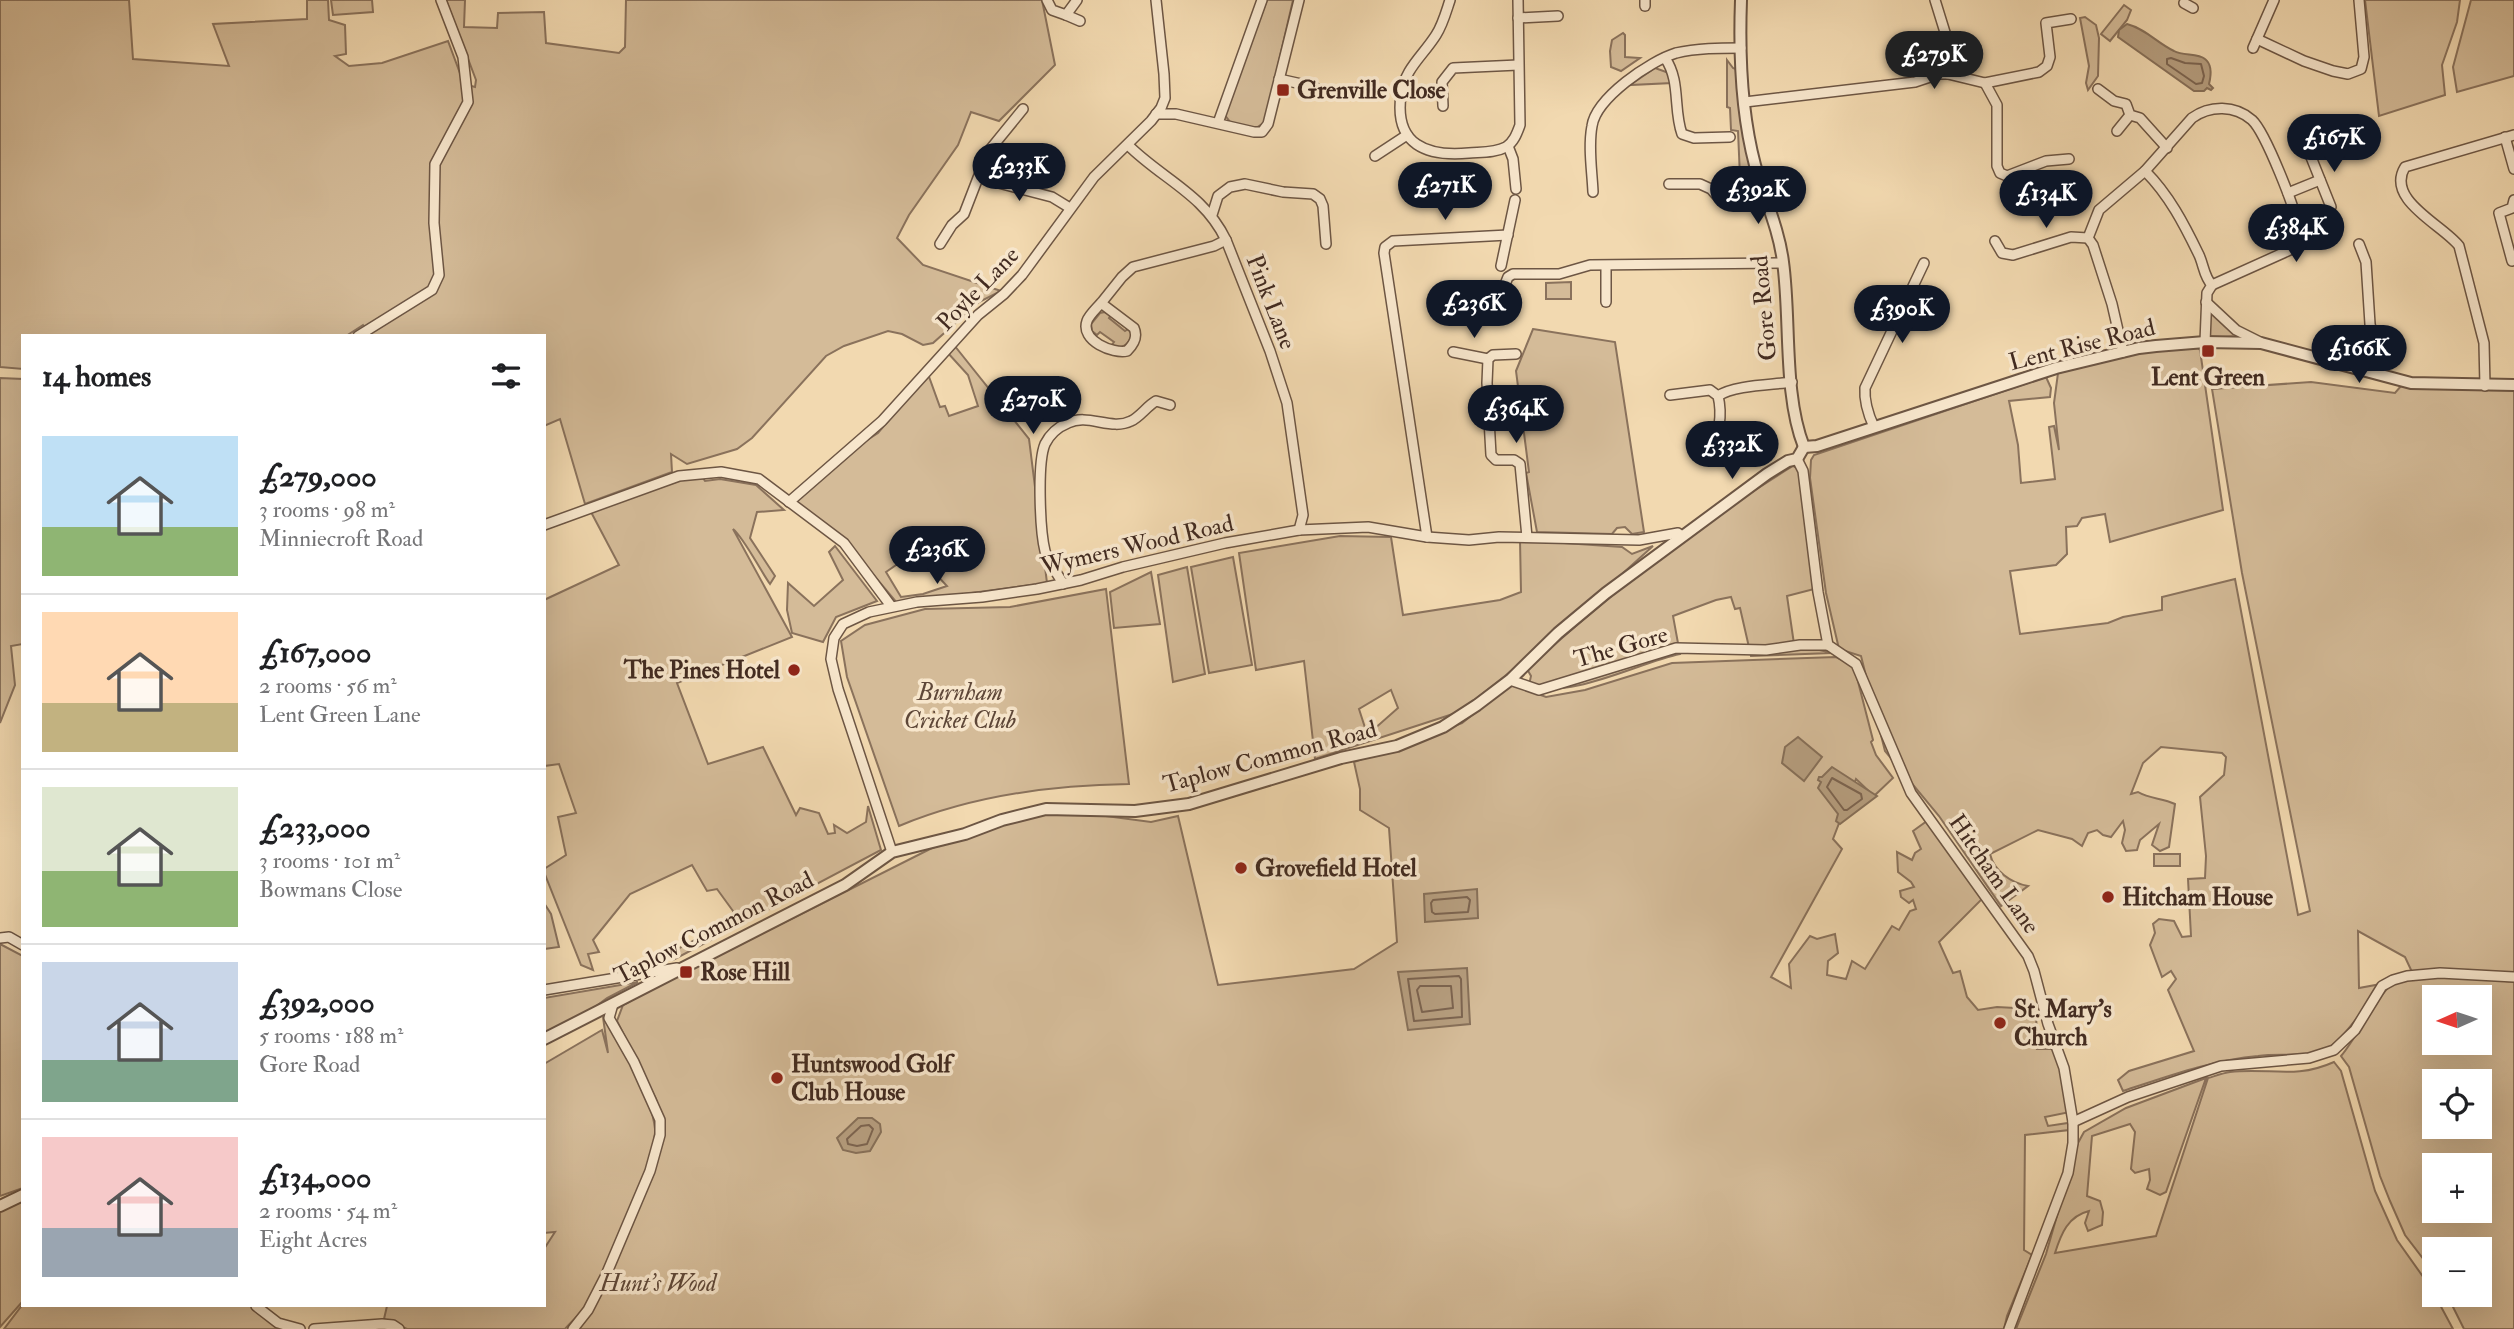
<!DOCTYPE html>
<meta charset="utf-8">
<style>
:root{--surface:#fff;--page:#f6f6f6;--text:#202124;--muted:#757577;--line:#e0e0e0;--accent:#111827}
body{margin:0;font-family:"IM FELL Double Pica",serif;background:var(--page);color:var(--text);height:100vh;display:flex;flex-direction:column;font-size:26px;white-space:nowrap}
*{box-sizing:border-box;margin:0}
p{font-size:23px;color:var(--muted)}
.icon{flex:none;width:38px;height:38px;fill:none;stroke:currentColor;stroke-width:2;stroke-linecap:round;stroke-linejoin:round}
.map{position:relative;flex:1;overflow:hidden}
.drawer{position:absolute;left:21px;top:334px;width:525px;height:973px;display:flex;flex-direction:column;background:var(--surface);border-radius:0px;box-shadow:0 7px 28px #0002}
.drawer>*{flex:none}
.needle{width:46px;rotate:267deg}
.tools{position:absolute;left:2422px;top:985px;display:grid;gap:14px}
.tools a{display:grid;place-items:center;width:70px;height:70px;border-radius:0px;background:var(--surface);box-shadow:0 7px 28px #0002;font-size:35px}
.price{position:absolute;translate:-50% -60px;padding:0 16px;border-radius:24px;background:var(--accent);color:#fff;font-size:23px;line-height:46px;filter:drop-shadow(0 2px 4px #0008)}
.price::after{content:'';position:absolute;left:50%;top:42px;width:21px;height:16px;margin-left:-10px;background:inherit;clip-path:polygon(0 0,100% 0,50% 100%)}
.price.on{background:#222;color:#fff}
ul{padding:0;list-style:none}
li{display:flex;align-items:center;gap:21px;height:175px;padding:0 21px}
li+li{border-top:2px solid var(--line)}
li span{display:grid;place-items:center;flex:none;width:196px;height:140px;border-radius:0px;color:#555}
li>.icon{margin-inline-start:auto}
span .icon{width:84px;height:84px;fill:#fffc;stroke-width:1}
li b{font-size:30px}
h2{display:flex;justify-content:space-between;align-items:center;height:84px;padding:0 21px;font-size:30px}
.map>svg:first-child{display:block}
.green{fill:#d4bb98;stroke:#8a725c;stroke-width:2;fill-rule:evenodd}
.water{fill:#b69e7f;stroke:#877059;stroke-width:2}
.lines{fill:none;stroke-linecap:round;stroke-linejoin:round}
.shore{stroke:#7c6450;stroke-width:2}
.minor-casing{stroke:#6d5644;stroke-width:12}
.tertiary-casing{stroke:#6d5644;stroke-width:14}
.minor{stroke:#f7e6cc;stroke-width:9}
.tertiary{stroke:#f7e6cc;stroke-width:10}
.poi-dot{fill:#8f2418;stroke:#f7e6cc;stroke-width:2.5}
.labels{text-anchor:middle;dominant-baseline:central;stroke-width:7;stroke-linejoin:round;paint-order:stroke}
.poi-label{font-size:24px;font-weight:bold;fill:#412a20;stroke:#f7e6cc;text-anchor:start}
.street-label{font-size:24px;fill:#412a20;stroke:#f7e6cc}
.park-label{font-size:24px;font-style:italic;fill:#5e4738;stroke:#f7e6cc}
</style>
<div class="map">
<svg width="2514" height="1329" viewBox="0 0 2514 1329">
<rect width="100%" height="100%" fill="#f2d9b0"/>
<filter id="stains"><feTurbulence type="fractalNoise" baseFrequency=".00286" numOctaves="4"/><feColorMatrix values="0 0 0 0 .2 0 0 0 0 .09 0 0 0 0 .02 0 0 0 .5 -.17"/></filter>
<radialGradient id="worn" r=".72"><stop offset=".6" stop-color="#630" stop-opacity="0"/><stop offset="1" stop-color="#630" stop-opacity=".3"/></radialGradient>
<!-- green -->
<g class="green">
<polygon points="0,0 129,0 133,59 229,66 213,24 307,19 307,0 328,0 329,20 345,25 346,54 335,56 349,66 382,63 448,41 464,84 475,87 476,80 446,0 465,0 464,27 497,28 498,13 544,12 546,43 619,53 625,47 626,0 1042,0 1055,65 999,121 971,112 958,145 909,215 897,238 923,265 1001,291 979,302 933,343 923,345 902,334 888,331 844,346 826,356 752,438 737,449 687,464 671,454 672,472 585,504 560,419 544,426 544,336 371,336 363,325 346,336 23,336 23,369 0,367"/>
<polygon points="331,0 372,0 373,12 333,15"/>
<polygon points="1267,0 1293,0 1265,122 1256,128 1231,123 1224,114"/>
<polygon points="2365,0 2460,0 2457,22 2442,65 2445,95 2379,116"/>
<polygon points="2471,0 2514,0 2514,76 2457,92 2453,67"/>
<polygon points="2124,5 2131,10 2127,20 2110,41 2101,34"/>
<polygon points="2085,17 2096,25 2099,38 2098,76 2088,90 2086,83 2089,66 2080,18"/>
<polygon points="1623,33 1625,35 1625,57 1640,58 1621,71 1611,67 1610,51 1612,40"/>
<polygon points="1727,60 1733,68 1738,70 1754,177 1740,177 1738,131 1731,130 1730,108 1727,107"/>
<polygon points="1655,68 1669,73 1672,83 1630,85"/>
<polygon points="1571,282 1571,299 1546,299 1546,283"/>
<polygon points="2210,305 2243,336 2209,338"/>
<path d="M1105,312l6,3 -2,3 16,13 3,-2 4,5c-3,10 -7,13 -16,14l-5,-2 3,-4 -14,-10 -3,3 -5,-4 -1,-7 9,-11z"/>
<polygon points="1533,329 1615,342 1644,532 1632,534 1625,527 1617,528 1612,534 1537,532 1526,473 1529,472 1516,371"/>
<path d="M954,345l75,94 18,144 -150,20 -52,-62 -53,-40 58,-50 28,-18 50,-59 12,33 5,-1 4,10 29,-10 -10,-31 -21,-23zM915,552l32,34 -24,8 -22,3 -15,-25z"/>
<path d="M2198,348l2,2 23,160 -113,32 -5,-28 -23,4 -5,8 -11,1 1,27 -11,11 -46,6 10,63 88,-11 15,-6 39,-7v-13l73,-18 63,336 12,-4 -68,-338 -30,-184 99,-7 84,11 6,-7 113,3v586l-102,-3 -7,-15 -47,-26 1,57 22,-4c-10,15 -39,58 -55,65 -21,9 -46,4 -68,7 -46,4 -92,21 -135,35l-5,-11 11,-9 65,-20 -26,-61 8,-11 -5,-8 -9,6 -12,-32 5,-12 -2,-9 6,-5 15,2 8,16 9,-1 -3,-57 17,-1 1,-22 -6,-59 24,-22 2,-18 -4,-4 -61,-6 -18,16 -12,31 7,-2c12,7 24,6 37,12l-6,43 -9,4 -8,-6 7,-21 -19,16 -3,10 -11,1 -4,-8 3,-13 -2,-9 -12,16 -8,-2 -6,-5 -9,3 -6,13 -10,-7 -34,-9 -48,24c4,17 21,29 38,32l-27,20 -62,-90 -54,-65 -24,-95 -22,-7 -13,-56 -16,-115 1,-18 3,-5 232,-78 5,11 -1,9 -41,4 9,44 3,38 34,-4 -6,-52 5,-1 5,24 -5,-47 4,-30 87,-22z"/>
<polygon points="0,378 23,379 23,644 11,646 15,685 0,723"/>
<path d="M1793,466l9,5 16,117 -31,8 7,48 38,9 -81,3 -11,-48 -5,1 -4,-12 -15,3 -43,16 7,38c-43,9 -109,46 -151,31l2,-9 -4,-7c83,-75 170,-145 266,-203z"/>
<path d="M703,478l2,3 15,-2 36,6 28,25 -27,2 -7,26 25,38 -5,8c-10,-14 -26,-46 -37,-55l59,108 -115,46 31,81 55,-17 33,68 4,-7 19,5 9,21 7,-1 -1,-8 13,8 19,-11 2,-16 13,44 -208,110 -5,-6 65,-34v-9l-16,-22 -10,2 -15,-26 -62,29 -37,46 6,12 -11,2 5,16 -12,-5 -37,-93v-3l22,-14 -8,-38 18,-4 -17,-49 -15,2v-166l75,-35 -28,-53 90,-32z"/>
<path d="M1340,536l51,1 12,78 97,-15 21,-8 -1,-52 102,7 10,7 21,-8 -115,104 -79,62 -144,47 -11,-98 -48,9 -17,-117zM1391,690l7,18 -25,22 -4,10 -10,-31z"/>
<polygon points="835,546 877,601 836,617 823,642 792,633 787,610 788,583 814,606 843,580 829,552"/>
<polygon points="1233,557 1252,665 1209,673 1191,567"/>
<polygon points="1187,567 1205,674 1173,682 1158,575"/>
<polygon points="1151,572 1160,624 1114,628 1110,592"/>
<path d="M1106,589l23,195c-78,1 -158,12 -230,42l-52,-149 -6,-36 24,-16 60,-16 85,-2z"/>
<polygon points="1836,657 1854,666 1873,740 1871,742 1876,755 1893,778 1874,796 1856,779 1833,839 1842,849 1771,977 1791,988 1789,964 1810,936 1817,939 1835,934 1838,953 1828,961 1827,975 1846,979 1852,961 1865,969 1892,926 1899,930 1910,911 1916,909 1913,900 1909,903 1901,897 1900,891 1914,887 1911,882 1898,872 1897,852 1912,860 1915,853 1921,849 1913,831 1927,821 1982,899 1939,942 1953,973 1960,971 1967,997 1978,1010 1997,1007 2035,1009 2039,1048 2036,1049 2054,1049 2062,1069 2070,1112 2045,1117 2048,1126 2068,1123 2069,1130 2025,1135 2024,1250 2032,1255 2007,1316 2004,1329 577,1329 647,1186 665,1133 656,1099 617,1021 623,1005 656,987 932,848 1053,809 1151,822 1178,816 1218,985 1354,969 1397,942 1389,828 1360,810 1360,789 1354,762 1462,723 1511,684 1546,697 1585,690 1672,663"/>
<rect x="2154" y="854" width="26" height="12"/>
<polygon points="544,903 551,914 559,947 544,949"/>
<polygon points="0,944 23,956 23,1188 0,1196"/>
<path d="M2432,977l46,1 36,4v347h-50l-17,-34h33v-45h-46v23l-29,-38 -15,-34 -10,-25 -31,-109 -8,-11c15,-17 37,-63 52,-72 11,-6 27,-6 39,-7zM2434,998h46v45h-46zM2434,1082h46v45h-46zM2434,1166h46v45h-46z"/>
<polygon points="638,982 607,998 544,1045 544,998"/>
<path d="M603,1017c20,31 48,75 52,112 2,26 -54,156 -71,180 -6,7 -13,13 -19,20h-158l-23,-10 3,-13h157v-57l11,-17 -11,1v-169l58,-34 6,23z"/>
<path d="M2334,1062l7,9 34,120 22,49 34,48 22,41h-437l30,-75 32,-111 6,-11 42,-24 80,-30 -40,114 -6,3 -13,-6 3,-9 -1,-11 -14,4 -4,-4 4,-37 -5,-8 -38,12 -5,60 13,5 3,11 -1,13 -14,6 -3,-8 4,-12c-21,5 -28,23 -34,42l101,-17 52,-158c7,-2 15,-5 22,-6 39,-5 64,8 104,-10z"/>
<polygon points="23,1201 23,1301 0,1327 0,1211"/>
<polygon points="23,1304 23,1306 252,1306 280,1329 4,1329"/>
</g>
<!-- water -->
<g class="water">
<path d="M2127,24c19,5 30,19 47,27 9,5 24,2 31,8 8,6 6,17 4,25l4,4 -2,2 -4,-2 -3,3h-10l-76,-54 1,-7z"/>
<polygon points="1798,737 1822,757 1804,781 1782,763 1785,747"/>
<polygon points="1832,767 1877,796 1840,824 1836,821 1838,814 1818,788 1821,782 1818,780 1819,777 1822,777"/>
<polygon points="1477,889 1478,918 1425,922 1424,894"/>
<polygon points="1467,968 1470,1024 1408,1030 1398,972"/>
<polygon points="858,1118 872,1118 880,1124 881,1132 870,1151 856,1153 843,1150 837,1138"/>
</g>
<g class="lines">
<!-- shore -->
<g class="shore">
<polygon points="2171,58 2185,63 2201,64 2204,76 2202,83 2196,84 2167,64 2167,59"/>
<polygon points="1832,778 1861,794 1862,799 1847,810 1844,810 1827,787"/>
<polygon points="1467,897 1470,900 1468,912 1435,914 1432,912 1431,903 1433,900"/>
<polygon points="1459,976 1461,979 1462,1017 1414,1021 1408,979"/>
<polygon points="1420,986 1451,986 1453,1008 1422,1012 1417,990"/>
<polygon points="861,1126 869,1125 873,1129 867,1144 857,1146 848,1144 847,1139"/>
</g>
<defs>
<g id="minor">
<polyline points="1047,0 1052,10 1066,15 1077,0"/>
<path d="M1450,0c-4,12 -7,24 -14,35 -14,22 -31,33 -35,60 -7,50 26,62 68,58 12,-1 26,0 37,-6 8,-5 11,-14 14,-22l-2,-125"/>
<polyline points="1645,0 1645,6"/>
<polyline points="1935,0 1948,42 1948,74"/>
<polyline points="2184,3 2193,8"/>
<polyline points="1066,15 1080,21"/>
<polyline points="1518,18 1558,16"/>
<polyline points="2257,39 2304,61 2333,71 2348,74 2361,69 2364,57 2359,0"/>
<polyline points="2253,48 2274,0"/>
<path d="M1665,58c16,23 8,51 17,76l12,4 36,-1"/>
<polyline points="1279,79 1315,87"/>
<polyline points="1985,83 1997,105 1997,166 2000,173 2007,176 2046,161 2069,159"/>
<polyline points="2098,89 2114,101 2126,104 2130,115 2140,118 2167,148"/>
<polyline points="1745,102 1915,82 1939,74 1948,74 1985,83 2039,72 2047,66 2050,57 2046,23 2071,19"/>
<polyline points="1443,106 1442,82 1453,68 1518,65"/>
<polyline points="1156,114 1176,114 1254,132 1262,132 1268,124 1299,0"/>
<polyline points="1218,123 1262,0"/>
<polyline points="2117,131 2130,115"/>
<polyline points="2505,137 2514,169"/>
<path d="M1128,145c34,34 76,49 98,95l44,111 17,52 16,112 -4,15"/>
<polyline points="1508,146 1513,159 1516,189"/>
<polyline points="2309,152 2331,207"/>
<polyline points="1375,156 1407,135"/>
<path d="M2145,171c24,24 39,53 54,84 5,11 5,22 13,30l-5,8 -2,49"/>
<polyline points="981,176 991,181 1052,197 1070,208"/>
<polyline points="1669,184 1700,184 1711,189 1719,198 1731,201 1765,199"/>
<path d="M1593,192c-1,-22 -5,-45 -1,-66 4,-28 58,-65 84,-73 21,-5 44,-5 65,-5"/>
<polyline points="2288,193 2320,180"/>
<polyline points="1212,215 1218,196 1230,187 1245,184 1283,192 1313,194 1320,199 1323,206 1326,244"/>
<path d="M2088,238l11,-28 46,-39 47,-53c18,-13 43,-13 60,2 13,12 45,91 46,109 1,7 -3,14 -6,20l-80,36"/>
<polyline points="2088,238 2093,245 2112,304 2123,352"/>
<polyline points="1995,241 2002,253 2013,255 2071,237 2088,238"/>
<polyline points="940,244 952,225 964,214 988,152 1023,109"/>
<polyline points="2359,244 2366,262 2370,324 2375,346 2370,372"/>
<polyline points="2512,261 2499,213 2512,208 2514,200"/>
<polyline points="1501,266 1515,200"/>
<polyline points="1506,282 1508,277 1513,274 1559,274 1590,265 1783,263"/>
<polyline points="1606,302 1606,266"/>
<polyline points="2206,302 2236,330 2260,342"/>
<path d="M1101,303l33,25c4,9 0,16 -7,23 -14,3 -47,-10 -40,-30 2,-6 10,-13 14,-18l1,-1 20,-25 11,-10 81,-21 12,-6"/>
<polyline points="358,336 432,290 439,275 434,223 435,164 468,102 463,57 441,0"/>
<polyline points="1453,352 1488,359"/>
<polyline points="1516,354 1493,355 1488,359 1487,383 1491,455 1496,460 1514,460 1520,464 1527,537"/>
<path d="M2485,386l-1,-43 -25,-97c-16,-21 -74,-46 -54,-79l109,-32"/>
<path d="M1670,395l40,-5 8,6c5,20 0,39 -6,57"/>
<path d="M1718,396c16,-11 54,-11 74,-14"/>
<path d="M1874,427c-6,-13 -10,-25 -9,-39l59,-125"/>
<polyline points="1797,459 1803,471 1818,592 1828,645 1856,664 1911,793 2028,956 2034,971 2048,1024 2064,1068 2073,1122 2073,1143 2068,1173 2009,1329"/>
<polyline points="789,502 882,421 978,315 1004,294 1022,275 1094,177 1151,121 1161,108 1165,98 1164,74 1156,0"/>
<polyline points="544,525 679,476 721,472 759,479 844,543 891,606"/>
<polyline points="1427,537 1384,253 1385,247 1393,241 1508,235"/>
<path d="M1063,584c-5,-10 -15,-22 -18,-33 -5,-20 -8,-88 0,-107 5,-10 13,-17 23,-21 20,-10 43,8 63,-2 9,-4 16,-15 25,-20l14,4"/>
<polyline points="1510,680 1539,690 1676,648 1766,650 1800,645 1828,645"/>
<polyline points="892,852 838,689 831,659 834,638 843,624 869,612 917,602 982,597 1037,589 1081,580 1123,567 1225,543 1299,530 1368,527 1427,537 1469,540 1499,537 1639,540 1678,533 1682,536"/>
<polyline points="0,938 9,937 23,945"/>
<polyline points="544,990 677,968"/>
<polyline points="2073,1122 2128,1097 2221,1066 2309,1058 2334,1050 2355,1030 2382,986 2393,980 2407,976 2440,973 2514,977"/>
<polyline points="256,1306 278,1323 300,1329"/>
<polyline points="314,1329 382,1324 393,1325 399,1329"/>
<polyline points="573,1329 588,1310 606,1275 650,1171 660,1135 660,1120 634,1062 609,1018 613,1004"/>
</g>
<g id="tertiary">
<path d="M1741,0c-2,54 0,112 14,165 9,32 24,64 28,97 8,57 0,132 21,185"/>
<polyline points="1804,447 1817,446 2056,368 2139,348 2156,346 2205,342 2261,343 2411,383 2514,385"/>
<polyline points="544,1039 845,885 892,852 965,834 1002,820 1046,809 1135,811 1189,804 1341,758 1397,746 1443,727 1477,705 1510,680 1558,633 1606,593 1767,474 1788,461 1797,459 1804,447"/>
<polyline points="0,1206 23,1195"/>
</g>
</defs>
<!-- minor casing -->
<use href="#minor" class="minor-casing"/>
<!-- tertiary casing -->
<use href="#tertiary" class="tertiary-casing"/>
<!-- minor -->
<use href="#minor" class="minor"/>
<!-- tertiary -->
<use href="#tertiary" class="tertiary"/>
</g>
<!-- markers -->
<g class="poi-dot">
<rect x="1276" y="83" width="14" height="14" rx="3.5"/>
<rect x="2201" y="344" width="14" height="14" rx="3.5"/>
<circle cx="794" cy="670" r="7"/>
<circle cx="1241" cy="868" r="7"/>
<circle cx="2108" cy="897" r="7"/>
<rect x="679" y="965" width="14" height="14" rx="3.5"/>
<circle cx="2000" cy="1023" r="7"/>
<circle cx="777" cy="1078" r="7"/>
</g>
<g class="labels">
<!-- poi labels -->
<g class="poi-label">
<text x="1297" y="90">Grenville Close</text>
<text x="2208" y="377" text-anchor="middle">Lent Green</text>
<text x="780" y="670" text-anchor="end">The Pines Hotel</text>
<text x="1255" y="868">Grovefield Hotel</text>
<text x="2122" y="897">Hitcham House</text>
<text x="700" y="972">Rose Hill</text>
<text x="2014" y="1009">St. Mary's<tspan x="2014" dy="28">Church</tspan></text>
<text x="791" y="1064">Huntswood Golf<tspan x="791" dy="28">Club House</tspan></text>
</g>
<!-- street labels -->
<g class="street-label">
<text transform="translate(978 289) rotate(-46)">Poyle Lane</text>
<text transform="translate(1271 302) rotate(69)">Pink Lane</text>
<text transform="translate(1764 308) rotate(-95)">Gore Road</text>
<text transform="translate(2082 345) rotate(-14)">Lent Rise Road</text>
<text transform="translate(1137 545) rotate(-13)">Wymers Wood Road</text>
<text transform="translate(1621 647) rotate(-16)">The Gore</text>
<text transform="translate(1270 757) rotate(-15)">Taplow Common Road</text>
<text transform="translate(1994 874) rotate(55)">Hitcham Lane</text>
<text transform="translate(714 928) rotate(-27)">Taplow Common Road</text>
</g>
<!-- park labels -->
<g class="park-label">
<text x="960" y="692">Burnham<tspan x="960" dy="28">Cricket Club</tspan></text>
<text x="658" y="1283">Hunt's Wood</text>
</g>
</g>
<rect width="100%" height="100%" filter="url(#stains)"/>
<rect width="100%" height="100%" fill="url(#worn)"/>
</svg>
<div class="tools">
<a><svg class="needle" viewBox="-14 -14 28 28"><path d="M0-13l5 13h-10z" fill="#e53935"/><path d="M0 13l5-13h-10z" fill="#757577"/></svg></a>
<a><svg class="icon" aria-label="locate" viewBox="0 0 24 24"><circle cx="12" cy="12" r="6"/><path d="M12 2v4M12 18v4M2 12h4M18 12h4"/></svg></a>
<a>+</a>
<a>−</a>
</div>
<b class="price on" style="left:1934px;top:91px">£279K</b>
<b class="price" style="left:2334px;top:174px">£167K</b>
<b class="price" style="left:1019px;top:203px">£233K</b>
<b class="price" style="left:1445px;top:222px">£271K</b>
<b class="price" style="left:1758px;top:226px">£392K</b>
<b class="price" style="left:2046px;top:230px">£134K</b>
<b class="price" style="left:2296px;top:264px">£384K</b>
<b class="price" style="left:1474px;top:340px">£236K</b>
<b class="price" style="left:1902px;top:345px">£390K</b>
<b class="price" style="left:2359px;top:385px">£166K</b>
<b class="price" style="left:1033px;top:436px">£270K</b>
<b class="price" style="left:1516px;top:445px">£364K</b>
<b class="price" style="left:1732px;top:481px">£332K</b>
<b class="price" style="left:937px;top:586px">£236K</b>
<section class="drawer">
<h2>14 homes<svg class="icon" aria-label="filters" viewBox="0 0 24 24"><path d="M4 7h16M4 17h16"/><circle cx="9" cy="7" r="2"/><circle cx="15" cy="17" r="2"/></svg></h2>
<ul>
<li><span style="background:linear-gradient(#bfe0f5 65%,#8fb573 0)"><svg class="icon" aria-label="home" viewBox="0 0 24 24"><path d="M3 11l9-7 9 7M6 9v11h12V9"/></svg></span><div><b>£279,000</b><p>3 rooms · 98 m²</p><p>Minniecroft Road</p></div></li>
<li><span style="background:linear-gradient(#ffd9b3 65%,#c2b280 0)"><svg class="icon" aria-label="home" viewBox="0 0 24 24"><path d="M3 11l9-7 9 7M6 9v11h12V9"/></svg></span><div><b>£167,000</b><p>2 rooms · 56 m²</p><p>Lent Green Lane</p></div></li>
<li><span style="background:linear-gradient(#dfe7d0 60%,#8fb573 0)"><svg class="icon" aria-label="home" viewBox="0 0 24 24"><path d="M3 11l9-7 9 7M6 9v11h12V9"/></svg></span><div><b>£233,000</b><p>3 rooms · 101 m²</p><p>Bowmans Close</p></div></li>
<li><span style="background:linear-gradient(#c9d6e8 70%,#7fa58c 0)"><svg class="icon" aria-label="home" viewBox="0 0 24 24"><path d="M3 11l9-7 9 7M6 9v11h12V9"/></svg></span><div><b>£392,000</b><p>5 rooms · 188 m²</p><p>Gore Road</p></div></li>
<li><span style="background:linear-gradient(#f6c9c9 65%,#9aa5b1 0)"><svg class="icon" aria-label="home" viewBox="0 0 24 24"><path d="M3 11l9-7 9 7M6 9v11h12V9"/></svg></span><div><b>£134,000</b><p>2 rooms · 54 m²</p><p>Eight Acres</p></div></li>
</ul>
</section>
</div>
